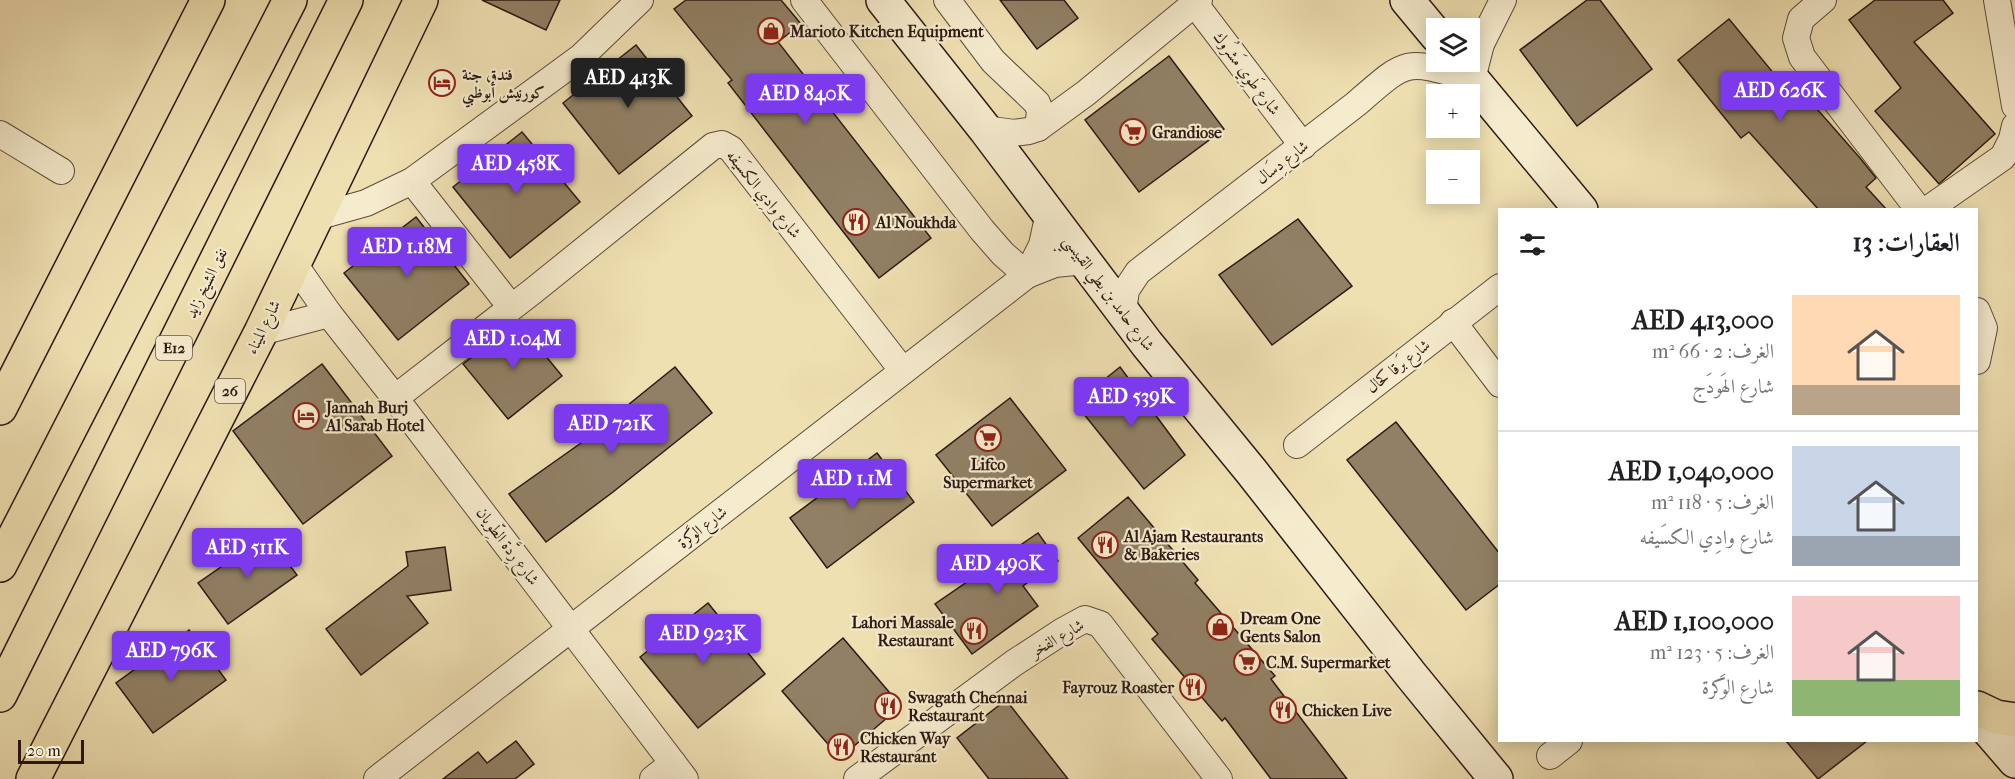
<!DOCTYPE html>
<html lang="ar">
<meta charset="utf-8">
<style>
:root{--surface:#fff;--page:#f6f6f6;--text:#202124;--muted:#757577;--line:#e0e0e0;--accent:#7c3aed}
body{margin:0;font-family:"IM FELL French Canon",Amiri,serif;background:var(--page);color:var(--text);direction:rtl;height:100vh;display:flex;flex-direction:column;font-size:22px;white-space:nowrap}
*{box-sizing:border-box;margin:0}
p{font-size:20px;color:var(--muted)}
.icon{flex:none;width:33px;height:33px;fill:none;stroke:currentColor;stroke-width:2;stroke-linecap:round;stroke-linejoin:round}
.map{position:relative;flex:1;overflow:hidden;direction:ltr}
.panel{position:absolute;left:1498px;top:208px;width:480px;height:534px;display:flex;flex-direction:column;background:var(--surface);border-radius:0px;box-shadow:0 3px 15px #0003;direction:rtl}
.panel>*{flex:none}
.tools{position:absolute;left:1426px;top:18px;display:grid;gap:12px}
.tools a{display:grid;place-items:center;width:54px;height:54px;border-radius:0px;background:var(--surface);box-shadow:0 3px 15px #0003;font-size:30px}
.scale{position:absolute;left:18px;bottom:15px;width:66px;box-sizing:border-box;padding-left:6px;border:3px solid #2c1912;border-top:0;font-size:16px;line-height:21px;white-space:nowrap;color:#2c1912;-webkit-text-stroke:4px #f5ebcd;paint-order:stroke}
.price{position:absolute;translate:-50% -51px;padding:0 14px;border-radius:6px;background:var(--accent);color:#fff;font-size:20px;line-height:39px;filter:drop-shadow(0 2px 3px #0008)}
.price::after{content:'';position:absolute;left:50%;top:36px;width:18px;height:14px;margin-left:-9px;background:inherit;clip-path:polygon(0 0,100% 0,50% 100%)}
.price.selected{background:#222;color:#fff}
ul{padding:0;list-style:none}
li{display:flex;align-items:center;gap:18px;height:150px;padding:0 18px}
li+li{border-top:2px solid var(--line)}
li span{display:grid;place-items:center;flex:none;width:168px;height:120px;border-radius:0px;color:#555}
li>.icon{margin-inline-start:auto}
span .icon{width:72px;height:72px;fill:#fffc;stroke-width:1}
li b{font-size:26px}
h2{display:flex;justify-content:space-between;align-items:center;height:72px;padding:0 18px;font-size:26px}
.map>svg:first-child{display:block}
.building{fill:#918065;stroke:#2c1912;stroke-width:1.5}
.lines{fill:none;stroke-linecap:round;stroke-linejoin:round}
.minor-casing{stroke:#5d4b3a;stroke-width:28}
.secondary-casing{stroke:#2c1912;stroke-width:36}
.primary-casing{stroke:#2c1912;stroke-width:36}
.motorway-casing{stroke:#2c1912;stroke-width:36}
.minor{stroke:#f5ebcd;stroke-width:26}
.secondary{stroke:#f5ebcd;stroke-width:33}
.primary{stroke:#efe0b2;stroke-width:33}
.motorway{stroke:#efe0b2;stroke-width:33}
.labels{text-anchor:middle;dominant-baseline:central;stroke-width:4.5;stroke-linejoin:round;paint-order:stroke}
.shield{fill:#f5ebcd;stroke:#68584a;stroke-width:1.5}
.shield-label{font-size:15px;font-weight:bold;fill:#2c1912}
.poi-label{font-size:16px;font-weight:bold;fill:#2c1912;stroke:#f5ebcd;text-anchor:start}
.street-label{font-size:16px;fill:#2c1912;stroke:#f5ebcd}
</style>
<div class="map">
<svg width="2015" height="779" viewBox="0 0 2015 779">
<rect width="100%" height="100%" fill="#efe0b2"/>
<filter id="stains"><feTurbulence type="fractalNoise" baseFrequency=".00333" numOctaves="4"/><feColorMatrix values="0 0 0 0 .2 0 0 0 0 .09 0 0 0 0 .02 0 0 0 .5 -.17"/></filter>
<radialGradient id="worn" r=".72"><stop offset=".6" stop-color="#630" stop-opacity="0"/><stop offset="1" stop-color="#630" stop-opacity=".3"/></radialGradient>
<!-- building -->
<g class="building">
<polygon points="482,0 560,0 546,30"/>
<polygon points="686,0 781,0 801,24 778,42 931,238 879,278 728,83 732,80 674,9"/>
<polygon points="1000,0 1064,0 1078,18 1037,49"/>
<polygon points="1587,0 1600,0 1652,69 1577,126 1520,50"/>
<polygon points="1875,0 1943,0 1953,13 1914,42 1995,134 1939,184 1875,111 1901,88 1849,20"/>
<polygon points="1729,19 1802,108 1810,101 1860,158 1876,178 1866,187 1887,210 1819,210 1749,132 1741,138 1678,60"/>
<polygon points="636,45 692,116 619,174 563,103"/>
<polygon points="1169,56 1224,129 1139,192 1085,120"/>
<polygon points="522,132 580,202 510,258 453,187"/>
<polygon points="416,217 469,284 398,340 344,273"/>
<polygon points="1298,219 1352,286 1272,345 1219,275"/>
<polygon points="518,322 562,376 508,419 463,364"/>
<polygon points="322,364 392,456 303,524 233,431"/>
<polygon points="675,367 712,413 613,492 546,542 509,494 581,443"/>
<polygon points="1120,367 1185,455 1144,489 1075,403"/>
<polygon points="1010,398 1066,470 992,526 936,455"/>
<polygon points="1396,422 1500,554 1500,584 1466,610 1347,460"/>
<polygon points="877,453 914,502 827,568 790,518"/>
<polygon points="1128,497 1198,580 1195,583 1275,676 1271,679 1347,779 1271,779 1225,718 1222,721 1152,639 1158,634 1078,538"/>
<polygon points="1038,533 1058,561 1023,586 1038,606 972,654 935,604"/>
<polygon points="267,535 297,575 228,624 198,583"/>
<polygon points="445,547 451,590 407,596 428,623 361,675 326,629 408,566 406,552"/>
<polygon points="708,603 765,674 698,728 640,657"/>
<polygon points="189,630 226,680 153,733 116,683"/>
<polygon points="843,638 901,706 840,758 782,691"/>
<polygon points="1006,700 1068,779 989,779 957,738"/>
<polygon points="516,741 534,764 515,779 443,779 478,752 487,763"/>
<polygon points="1786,741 1867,741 1818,779"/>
</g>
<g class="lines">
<defs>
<g id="minor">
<polyline points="804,0 982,230 1003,254 1027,275"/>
<polyline points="947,0 993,61 1037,103 1040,111 1038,128"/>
<polyline points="1192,0 1303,146"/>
<polyline points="1823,0 1801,19 1796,38 1802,57 1919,210"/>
<polyline points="1997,0 2015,106"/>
<polyline points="985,129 1014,133 1029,131 1038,128 1086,93 1199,0"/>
<polyline points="0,134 61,171"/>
<polyline points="412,181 511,307"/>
<polyline points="1927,210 2003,157 2012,139 2015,126"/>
<polyline points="316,217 366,203 412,181 581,57 640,0"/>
<polyline points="294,264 329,314 395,398 685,779"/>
<polyline points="1027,275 1042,245 1049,213"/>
<polyline points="1977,311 1984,328 1977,361"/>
<path d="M1123,312l3,-22 12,-18 218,-168c53,-46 48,-45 116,-25l9,-35 22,-44"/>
<polyline points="1453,322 1500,384"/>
<polyline points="261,332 329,314"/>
<polyline points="395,398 533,291 713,146 722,144 731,149 903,371"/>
<polyline points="1297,445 1500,287"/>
<polyline points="1550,756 1569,741"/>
<polyline points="377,779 1027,275 1055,264 1085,261"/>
<polyline points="653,779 673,763"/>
<polyline points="857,779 1014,663 1063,631 1085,619 1100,624 1219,779"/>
</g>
<g id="secondary">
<polyline points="883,0 985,129 1147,344 1251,471 1411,675 1496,779"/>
<polyline points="1407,0 1437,36"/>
<polyline points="1458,62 1581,210"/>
<polyline points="1977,717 2015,761"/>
</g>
<g id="primary">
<polyline points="0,408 208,0"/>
<polyline points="1977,708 1996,717 2015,720"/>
<polyline points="33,779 261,332 421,0"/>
</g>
<g id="motorway">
<polyline points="0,565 290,0"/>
<polyline points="0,695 346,0"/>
</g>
</defs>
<!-- minor casing -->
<use href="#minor" class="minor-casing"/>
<!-- secondary casing -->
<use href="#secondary" class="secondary-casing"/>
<!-- primary casing -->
<use href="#primary" class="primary-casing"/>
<!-- motorway casing -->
<use href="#motorway" class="motorway-casing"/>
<!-- minor -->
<use href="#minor" class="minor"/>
<!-- secondary -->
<use href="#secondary" class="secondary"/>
<!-- primary -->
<use href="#primary" class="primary"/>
<!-- motorway -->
<use href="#motorway" class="motorway"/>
</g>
<!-- icons -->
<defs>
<symbol id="shop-ring" viewBox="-11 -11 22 22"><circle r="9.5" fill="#f5ebcd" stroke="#8f2418" stroke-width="1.5"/><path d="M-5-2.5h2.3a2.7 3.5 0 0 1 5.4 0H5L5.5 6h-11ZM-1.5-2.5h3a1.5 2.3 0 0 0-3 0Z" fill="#8f2418"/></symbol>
<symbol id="hotel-ring" viewBox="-11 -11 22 22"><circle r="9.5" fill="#f5ebcd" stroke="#8f2418" stroke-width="1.5"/><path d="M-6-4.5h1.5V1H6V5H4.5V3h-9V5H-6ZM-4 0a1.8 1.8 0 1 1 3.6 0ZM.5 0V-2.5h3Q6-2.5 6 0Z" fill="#8f2418"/></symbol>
<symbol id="supermarket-ring" viewBox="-11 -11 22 22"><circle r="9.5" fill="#f5ebcd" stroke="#8f2418" stroke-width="1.5"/><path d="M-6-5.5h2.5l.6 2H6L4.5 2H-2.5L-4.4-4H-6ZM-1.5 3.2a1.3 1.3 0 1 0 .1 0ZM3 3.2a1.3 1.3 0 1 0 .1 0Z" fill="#8f2418"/></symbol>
<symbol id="restaurant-ring" viewBox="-11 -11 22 22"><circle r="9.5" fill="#f5ebcd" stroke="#8f2418" stroke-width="1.5"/><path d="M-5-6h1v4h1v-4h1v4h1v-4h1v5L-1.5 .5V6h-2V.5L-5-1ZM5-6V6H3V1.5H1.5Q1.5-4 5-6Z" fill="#8f2418"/></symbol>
</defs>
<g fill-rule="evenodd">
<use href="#shop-ring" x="756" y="16" width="30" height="30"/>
<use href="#hotel-ring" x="427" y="68" width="30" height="30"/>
<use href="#supermarket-ring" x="1118" y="117" width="30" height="30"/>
<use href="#restaurant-ring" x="841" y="207" width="30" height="30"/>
<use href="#hotel-ring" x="291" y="401" width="30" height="30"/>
<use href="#supermarket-ring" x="973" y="423" width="30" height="30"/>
<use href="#restaurant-ring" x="1090" y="530" width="30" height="30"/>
<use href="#shop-ring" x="1205" y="612" width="30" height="30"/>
<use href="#restaurant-ring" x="959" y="616" width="30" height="30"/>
<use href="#supermarket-ring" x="1232" y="647" width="30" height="30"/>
<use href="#restaurant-ring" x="1178" y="672" width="30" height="30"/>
<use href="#restaurant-ring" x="873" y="691" width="30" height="30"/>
<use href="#restaurant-ring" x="1268" y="695" width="30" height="30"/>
<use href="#restaurant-ring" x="826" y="732" width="30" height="30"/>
</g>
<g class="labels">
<!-- shield labels -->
<g class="shield">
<rect x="156" y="336" width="36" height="24" rx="4.5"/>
<rect x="215" y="379" width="30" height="24" rx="4.5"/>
</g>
<g class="shield-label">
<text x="174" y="348">E12</text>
<text x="230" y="391">26</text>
</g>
<!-- poi labels -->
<g class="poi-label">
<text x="790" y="31">Marioto Kitchen Equipment</text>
<text x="462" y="74">فندق جنة<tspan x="462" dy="18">كورنيش أبوظبي</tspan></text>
<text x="1152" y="132">Grandiose</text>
<text x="876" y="222">Al Noukhda</text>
<text x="326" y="407">Jannah Burj<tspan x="326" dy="18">Al Sarab Hotel</tspan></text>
<text x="988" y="464" text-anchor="middle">Lifco<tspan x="988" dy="18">Supermarket</tspan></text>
<text x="1124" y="536">Al Ajam Restaurants<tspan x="1124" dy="18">&amp; Bakeries</tspan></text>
<text x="1240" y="618">Dream One<tspan x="1240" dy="18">Gents Salon</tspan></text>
<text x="954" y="622" text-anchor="end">Lahori Massale<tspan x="954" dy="18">Restaurant</tspan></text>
<text x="1266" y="662">C.M. Supermarket</text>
<text x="1174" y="687" text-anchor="end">Fayrouz Roaster</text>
<text x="908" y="697">Swagath Chennai<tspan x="908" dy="18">Restaurant</tspan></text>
<text x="1302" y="710">Chicken Live</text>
<text x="860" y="738">Chicken Way<tspan x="860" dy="18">Restaurant</tspan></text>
</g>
<!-- street labels -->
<g class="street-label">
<text transform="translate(1247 73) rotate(53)">شارع طَوِي مَشرُوك</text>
<text transform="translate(1282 162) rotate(-37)">شارع دِسَال</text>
<text transform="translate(764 194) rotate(51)">شارع وادِي الكسَيفه</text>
<text transform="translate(206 283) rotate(-64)">نفق الشيخ زايد</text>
<text transform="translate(1109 293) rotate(53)">شارع حامد بن بطي القبيسي</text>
<text transform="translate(263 327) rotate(-64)">شارع الميناء</text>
<text transform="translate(1398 366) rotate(-38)">شارع بَرقا كحال</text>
<text transform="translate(702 527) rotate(-38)">شارع الوَكرة</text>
<text transform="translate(508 546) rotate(53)">شارع رِدَّة الطِّويان</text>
<text transform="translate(1057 638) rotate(-30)">شارع الفخر</text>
</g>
</g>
<rect width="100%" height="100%" filter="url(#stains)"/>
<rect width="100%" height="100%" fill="url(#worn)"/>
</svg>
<div class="tools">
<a><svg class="icon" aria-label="layers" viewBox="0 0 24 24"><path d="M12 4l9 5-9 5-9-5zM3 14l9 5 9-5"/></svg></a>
<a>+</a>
<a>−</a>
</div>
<div class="scale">20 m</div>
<b class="price selected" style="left:628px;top:109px">AED 413K</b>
<b class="price" style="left:1780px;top:122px">AED 626K</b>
<b class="price" style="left:805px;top:125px">AED 840K</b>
<b class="price" style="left:516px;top:195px">AED 458K</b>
<b class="price" style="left:407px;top:278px">AED 1.18M</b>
<b class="price" style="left:513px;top:370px">AED 1.04M</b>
<b class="price" style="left:1131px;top:428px">AED 539K</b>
<b class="price" style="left:611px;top:455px">AED 721K</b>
<b class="price" style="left:852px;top:510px">AED 1.1M</b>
<b class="price" style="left:247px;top:579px">AED 511K</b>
<b class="price" style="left:997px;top:595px">AED 490K</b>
<b class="price" style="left:703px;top:665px">AED 923K</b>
<b class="price" style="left:171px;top:682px">AED 796K</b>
<section class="panel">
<h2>العقارات: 13<svg class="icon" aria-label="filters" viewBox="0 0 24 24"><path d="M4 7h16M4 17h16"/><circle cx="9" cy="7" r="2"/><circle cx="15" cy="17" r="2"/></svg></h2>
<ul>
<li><span style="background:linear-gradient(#ffd9b3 75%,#b9a48a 0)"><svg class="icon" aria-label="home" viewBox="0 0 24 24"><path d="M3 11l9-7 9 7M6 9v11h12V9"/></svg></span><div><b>AED 413,000</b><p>الغرف: 2 · 66 m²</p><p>شارع الهَودَج</p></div></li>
<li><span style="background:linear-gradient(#c9d6e8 75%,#9aa5b1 0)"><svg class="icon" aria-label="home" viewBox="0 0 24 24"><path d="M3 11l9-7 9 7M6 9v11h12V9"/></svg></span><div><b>AED 1,040,000</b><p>الغرف: 5 · 118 m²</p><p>شارع وادِي الكسَيفه</p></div></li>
<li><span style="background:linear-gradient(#f6c9c9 70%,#8fb573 0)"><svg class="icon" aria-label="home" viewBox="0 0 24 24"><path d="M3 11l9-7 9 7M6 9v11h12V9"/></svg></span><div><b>AED 1,100,000</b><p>الغرف: 5 · 123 m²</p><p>شارع الوَكرة</p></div></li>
</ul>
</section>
</div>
